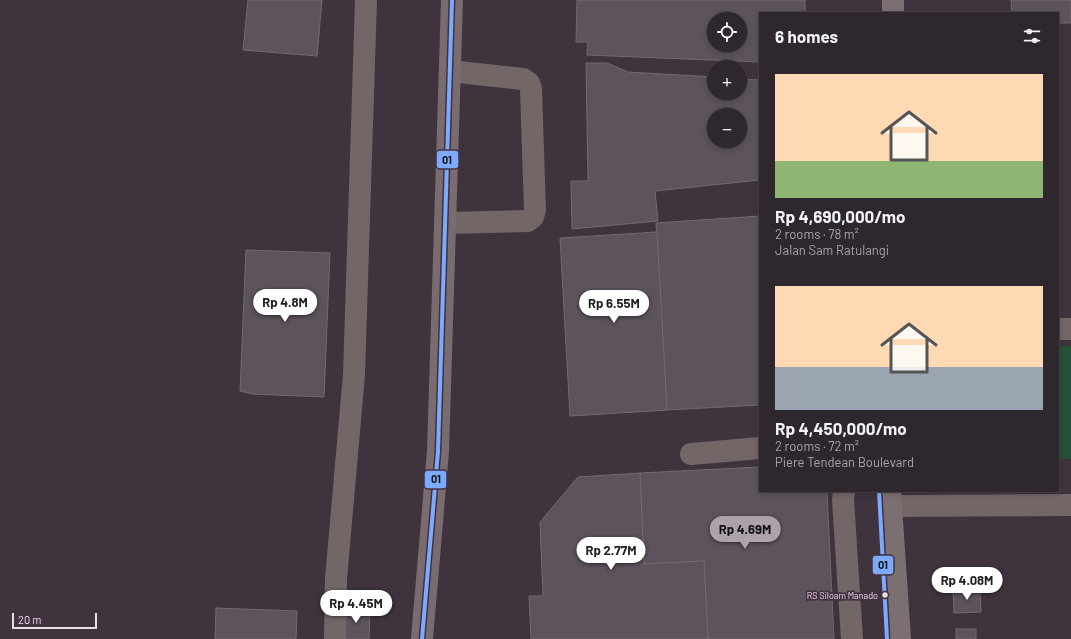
<!DOCTYPE html>
<meta charset="utf-8">
<style>
:root{--surface:#2f272e;--page:#372f36;--text:#f1f3f6;--muted:#a7a5aa;--line:#4a444a;--accent:#ada1ac}
body{margin:0;font-family:Barlow,sans-serif;background:var(--page);color:var(--text);height:100vh;display:flex;flex-direction:column;font-size:15px;white-space:nowrap}
*{box-sizing:border-box;margin:0}
p{font-size:13px;color:var(--muted)}
.icon{flex:none;width:22px;height:22px;fill:none;stroke:currentColor;stroke-width:2;stroke-linecap:round;stroke-linejoin:round}
.map{position:relative;flex:1;overflow:hidden}
.sheet{position:absolute;left:759px;top:12px;width:300px;height:480px;display:flex;flex-direction:column;background:var(--surface);border-radius:0px;box-shadow:0 2px 6px #0003,0 0 0 1px var(--line)}
.sheet>*{flex:none}
.buttons{position:absolute;left:707px;top:12px;display:grid;gap:8px}
.buttons a{display:grid;place-items:center;width:40px;height:40px;border-radius:50%;background:var(--surface);box-shadow:0 2px 6px #0003,0 0 0 1px var(--line);font-size:20px}
.scale{position:absolute;left:12px;bottom:10px;width:85px;box-sizing:border-box;padding-left:4px;border:2px solid #e8dce7;border-top:0;font-size:11px;line-height:14px;white-space:nowrap;color:#e8dce7;-webkit-text-stroke:3px #433042;paint-order:stroke}
.price{position:absolute;translate:-50% -34px;padding:0 9px;border-radius:14px;background:#fff;color:#222;font-size:13px;line-height:26px;filter:drop-shadow(0 1px 2px #0008)}
.price::after{content:'';position:absolute;left:50%;top:24px;width:12px;height:9px;margin-left:-6px;background:inherit;clip-path:polygon(0 0,100% 0,50% 100%)}
.price.selected{background:var(--accent);color:#111}
ul{padding:0;list-style:none}
li{display:grid;align-content:center;gap:8px;height:212px;padding:0 16px}
li span{display:grid;place-items:center;height:124px;border-radius:0px;color:#555}
li>.icon{margin-inline-start:auto}
span .icon{width:72px;height:72px;fill:#fffc;stroke-width:1}
li b{font-size:17px}
h2{display:flex;justify-content:space-between;align-items:center;height:48px;padding:0 16px;font-size:17px}
.map>svg:first-child{display:block}
.green{fill:#235238}
.building{fill:#5c535c;stroke:#726972;fill-rule:evenodd}
.lines{fill:none;stroke-linecap:round;stroke-linejoin:round}
.minor{stroke:#726667;stroke-width:22}
.major{stroke:#7c6f71;stroke-width:22}
.highway{stroke:#7a6b6e;stroke-width:22}
.bus-1-casing{stroke:#433042;stroke-width:7}
.bus-1{stroke:#7cabfe;stroke-width:4}
.bus-dot{fill:#e8dce7;stroke:#433042;stroke-width:1.5}
.labels{text-anchor:middle;dominant-baseline:central;stroke-width:3.5;stroke-linejoin:round;paint-order:stroke}
.bus-label{font-size:9px;fill:#e8dce7;stroke:#433042;text-anchor:end}
.line-badge{stroke:#433042;stroke-width:1.5}
.pale-badge-label{font-size:11px;text-anchor:middle;font-weight:bold;fill:#111}
</style>
<div class="map">
<svg width="1071" height="639" viewBox="0 0 1071 639">
<rect width="100%" height="100%" fill="#3f343e"/>
<!-- green -->
<rect class="green" x="1058" y="346" width="13" height="113"/>
<!-- building -->
<g class="building">
<polygon points="248,0 322,0 317,56 243,50"/>
<path d="M577,0h228v13h-45v49l-173,-7 1,-13h-12zM714,19h26v26h-26z"/>
<polygon points="1011,0 1071,0 1071,23 1058,23 1058,13 1012,13"/>
<path d="M586,63h21l21,9 86,5v16h26v-14l20,1v100l-105,11 3,30 -86,8 -1,-48h17zM714,115h26v26h-26z"/>
<polygon points="760,216 760,405 667,410 656,223"/>
<polygon points="657,232 667,410 570,416 560,238"/>
<polygon points="246,250 330,253 324,397 252,394 240,391"/>
<polygon points="760,467 760,491 827,491 834,639 708,639 704,561 644,564 640,473"/>
<polygon points="640,473 644,564 704,561 708,639 531,639 529,596 543,596 540,522 578,477"/>
<polygon points="980,589 981,612 954,613 953,590"/>
<polygon points="216,608 297,611 296,639 215,639"/>
<polygon points="342,608 370,609 369,639 342,639"/>
<rect x="956" y="629" width="20" height="10"/>
</g>
<g class="lines">
<!-- minor -->
<g class="minor">
<polyline points="445,223 528,221 533,217 535,210 531,89 529,83 523,79 450,71"/>
<polyline points="1058,329 1071,329"/>
<polyline points="691,454 760,448"/>
<polyline points="844,491 843,500 852,639"/>
<polyline points="891,506 1071,505"/>
<polyline points="335,639 336,579 354,374 366,0"/>
</g>
<!-- major -->
<g class="major">
<polyline points="893,13 893,0"/>
<polyline points="890,491 900,639"/>
</g>
<!-- highway -->
<polyline class="highway" points="422,639 438,451 452,0"/>
<defs>
<g id="bus-1">
<polyline points="879,491 887,639"/>
<polyline points="422,639 438,451 452,0"/>
</g>
</defs>
<!-- bus-1 casing -->
<use href="#bus-1" class="bus-1-casing"/>
<!-- bus-1 -->
<use href="#bus-1" class="bus-1"/>
</g>
<!-- markers -->
<circle class="bus-dot" cx="885" cy="595" r="3.5"/>
<g class="labels">
<!-- bus labels -->
<g class="bus-label">
<text x="878" y="595">RS Siloam Manado</text>
</g>
</g>
<g class="line-badge">
<rect x="436" y="150" width="23" height="19" rx="4" fill="#7cabfe"/>
<rect x="424" y="470" width="23" height="19" rx="4" fill="#7cabfe"/>
<rect x="872" y="555" width="22" height="20" rx="4" fill="#7cabfe"/>
</g>
<g class="pale-badge-label">
<text x="447" y="164">01</text>
<text x="436" y="483">01</text>
<text x="883" y="569">01</text>
</g>
</svg>
<div class="buttons">
<a><svg class="icon" aria-label="locate" viewBox="0 0 24 24"><circle cx="12" cy="12" r="6"/><path d="M12 2v4M12 18v4M2 12h4M18 12h4"/></svg></a>
<a>+</a>
<a>−</a>
</div>
<div class="scale">20 m</div>
<b class="price" style="left:285px;top:323px">Rp 4.8M</b>
<b class="price" style="left:614px;top:324px">Rp 6.55M</b>
<b class="price selected" style="left:745px;top:550px">Rp 4.69M</b>
<b class="price" style="left:611px;top:571px">Rp 2.77M</b>
<b class="price" style="left:967px;top:601px">Rp 4.08M</b>
<b class="price" style="left:356px;top:624px">Rp 4.45M</b>
<section class="sheet">
<h2>6 homes<svg class="icon" aria-label="filters" viewBox="0 0 24 24"><path d="M4 7h16M4 17h16"/><circle cx="9" cy="7" r="2"/><circle cx="15" cy="17" r="2"/></svg></h2>
<ul>
<li><span style="background:linear-gradient(#ffd9b3 70%,#8fb573 0)"><svg class="icon" aria-label="home" viewBox="0 0 24 24"><path d="M3 11l9-7 9 7M6 9v11h12V9"/></svg></span><div><b>Rp 4,690,000/mo</b><p>2 rooms · 78 m²</p><p>Jalan Sam Ratulangi</p></div></li>
<li><span style="background:linear-gradient(#ffd9b3 65%,#9aa5b1 0)"><svg class="icon" aria-label="home" viewBox="0 0 24 24"><path d="M3 11l9-7 9 7M6 9v11h12V9"/></svg></span><div><b>Rp 4,450,000/mo</b><p>2 rooms · 72 m²</p><p>Piere Tendean Boulevard</p></div></li>
</ul>
</section>
</div>
